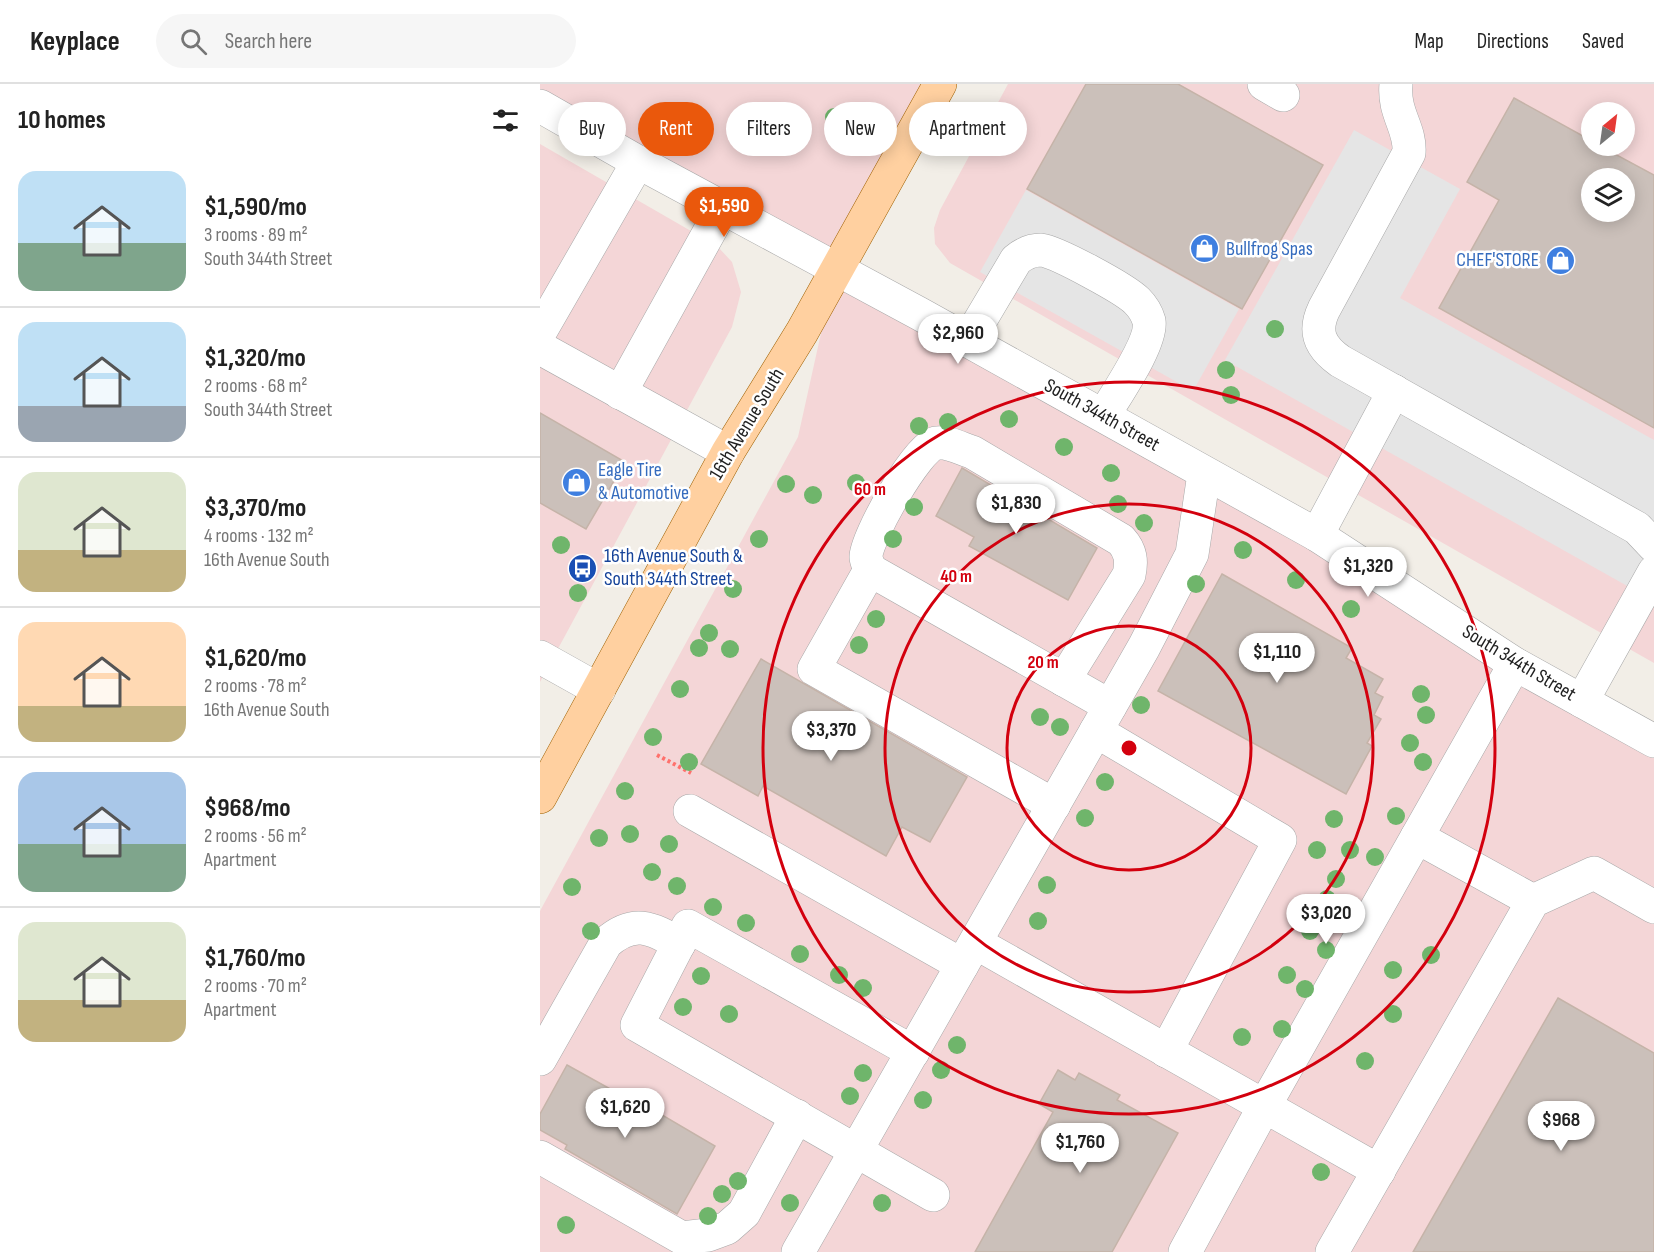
<!DOCTYPE html>
<meta charset="utf-8">
<style>
:root{--surface:#fff;--page:#f6f6f6;--text:#222;--muted:#767676;--line:#e0e0e0;--accent:#ea580c}
body{margin:0;font-family:"Sofia Sans Condensed",sans-serif;background:var(--page);color:var(--text);height:100vh;display:flex;flex-direction:column;font-size:22px;white-space:nowrap}
*{box-sizing:border-box;margin:0}
p{font-size:20px;color:var(--muted)}
.icon{flex:none;width:33px;height:33px;fill:none;stroke:currentColor;stroke-width:2;stroke-linecap:round;stroke-linejoin:round}
.map{position:relative;flex:1;overflow:hidden}
.sheet{display:flex;flex-direction:column;background:var(--surface);width:540px}
.sheet>*{flex:none}
.top-card{position:absolute;left:18px;top:18px;width:570px;height:54px;display:flex;gap:12px}
.needle{width:39px;rotate:29deg}
.fabs{position:absolute;left:1041px;top:18px;display:grid;gap:12px}
.fabs a{display:grid;place-items:center;width:54px;height:54px;border-radius:50%;background:var(--surface);box-shadow:0 3px 15px #0003;font-size:30px}
.price{position:absolute;translate:-50% -51px;padding:0 14px;border-radius:21px;background:#fff;color:#222;font-size:20px;line-height:39px;filter:drop-shadow(0 2px 3px #0008)}
.price::after{content:'';position:absolute;left:50%;top:36px;width:18px;height:14px;margin-left:-9px;background:inherit;clip-path:polygon(0 0,100% 0,50% 100%)}
.price.active{background:var(--accent);color:#fff}
ul{padding:0;list-style:none}
li{display:flex;align-items:center;gap:18px;height:150px;padding:0 18px}
li+li{border-top:2px solid var(--line)}
li span{display:grid;place-items:center;flex:none;width:168px;height:120px;border-radius:18px;color:#555}
li>.icon{margin-inline-start:auto}
span .icon{width:72px;height:72px;fill:#fffc;stroke-width:1}
li b{font-size:26px}
h2{display:flex;justify-content:space-between;align-items:center;height:72px;padding:0 18px;font-size:26px}
.tag{padding:0 21px;border-radius:27px;background:var(--surface);box-shadow:0 3px 15px #0003;font-size:21px;line-height:54px}
.tag.active{background:var(--accent);color:#fff}
header{display:flex;align-items:center;gap:36px;box-sizing:border-box;height:84px;padding:0 30px;background:var(--surface);border-bottom:2px solid var(--line)}
header strong{font-size:28px}
nav{display:flex;gap:33px;margin-inline-start:auto;font-size:21px}
.search{width:420px;height:54px;background:var(--page);display:flex;align-items:center;gap:15px;box-sizing:border-box;padding:0 21px;border-radius:33px;color:var(--muted);font-size:22px}
main{display:flex;flex:1;min-height:0}
.map>svg:first-child{display:block}
.commercial{fill:#f4d6d7;fill-rule:evenodd}
.parking{fill:#e5e5e5}
.building{fill:#cbc0ba;stroke:#c5b3a8;stroke-width:1.5;fill-rule:evenodd}
.lines{fill:none;stroke-linecap:round;stroke-linejoin:round}
.minor-casing{stroke:#a8a8a8;stroke-width:34}
.major-casing{stroke:#9f6000;stroke-width:34}
.path{stroke:#ff716c;stroke-width:4;stroke-dasharray:3 3;stroke-linecap:butt}
.minor{stroke:#fff;stroke-width:33}
.major{stroke:#ffd0a0;stroke-width:33}
.tree{fill:#6fb56b}
.ring{fill:none;stroke:#d3000e;stroke-width:3}
.labels{text-anchor:middle;dominant-baseline:central;stroke-width:5;stroke-linejoin:round;paint-order:stroke}
.shop-label{font-size:20px;fill:#366cbe;stroke:#fff;text-anchor:start}
.street-label{font-size:20px;fill:#212121;stroke:#fff}
.transit-label{font-size:20px;fill:#164399;stroke:#fff;text-anchor:start}
.centre{fill:#d3000e;stroke:#fff;stroke-width:3}
.ring-label{font-size:18px;text-anchor:middle;font-weight:bold;fill:#d3000e;stroke:#fff;stroke-width:5;stroke-linejoin:round;paint-order:stroke}
</style>
<header>
<strong>Keyplace</strong>
<div class="search"><svg class="icon" aria-label="search" viewBox="0 0 24 24"><circle cx="10" cy="10" r="6"/><path d="M15 15l6 6"/></svg>Search here</div>
<nav><a>Map</a><a>Directions</a><a>Saved</a></nav>
</header>
<main>
<section class="sheet">
<h2>10 homes<svg class="icon" aria-label="filters" viewBox="0 0 24 24"><path d="M4 7h16M4 17h16"/><circle cx="9" cy="7" r="2"/><circle cx="15" cy="17" r="2"/></svg></h2>
<ul>
<li><span style="background:linear-gradient(#bfe0f5 60%,#7fa58c 0)"><svg class="icon" aria-label="home" viewBox="0 0 24 24"><path d="M3 11l9-7 9 7M6 9v11h12V9"/></svg></span><div><b>$1,590/mo</b><p>3 rooms · 89 m²</p><p>South 344th Street</p></div></li>
<li><span style="background:linear-gradient(#bfe0f5 70%,#9aa5b1 0)"><svg class="icon" aria-label="home" viewBox="0 0 24 24"><path d="M3 11l9-7 9 7M6 9v11h12V9"/></svg></span><div><b>$1,320/mo</b><p>2 rooms · 68 m²</p><p>South 344th Street</p></div></li>
<li><span style="background:linear-gradient(#dfe7d0 65%,#c2b280 0)"><svg class="icon" aria-label="home" viewBox="0 0 24 24"><path d="M3 11l9-7 9 7M6 9v11h12V9"/></svg></span><div><b>$3,370/mo</b><p>4 rooms · 132 m²</p><p>16th Avenue South</p></div></li>
<li><span style="background:linear-gradient(#ffd9b3 70%,#c2b280 0)"><svg class="icon" aria-label="home" viewBox="0 0 24 24"><path d="M3 11l9-7 9 7M6 9v11h12V9"/></svg></span><div><b>$1,620/mo</b><p>2 rooms · 78 m²</p><p>16th Avenue South</p></div></li>
<li><span style="background:linear-gradient(#a9c7e8 60%,#7fa58c 0)"><svg class="icon" aria-label="home" viewBox="0 0 24 24"><path d="M3 11l9-7 9 7M6 9v11h12V9"/></svg></span><div><b>$968/mo</b><p>2 rooms · 56 m²</p><p>Apartment</p></div></li>
<li><span style="background:linear-gradient(#dfe7d0 65%,#c2b280 0)"><svg class="icon" aria-label="home" viewBox="0 0 24 24"><path d="M3 11l9-7 9 7M6 9v11h12V9"/></svg></span><div><b>$1,760/mo</b><p>2 rooms · 70 m²</p><p>Apartment</p></div></li>
</ul>
</section>
<div class="map">
<svg width="1114" height="1168" viewBox="0 0 1114 1168">
<rect width="100%" height="100%" fill="#f2eee7"/>
<!-- commercial -->
<g class="commercial">
<polygon points="0,0 400,0 296,185 1114,657 1114,1168 0,1168 0,827 258,353 295,186 0,22"/>
<path d="M468,0h646v579l-704,-400 -15,-19 -1,-16 6,-18zM1052,28h32v34h-32zM1052,94h32v34h-32z"/>
<polygon points="0,60 177,162 192,178 201,208 192,243 0,598"/>
</g>
<!-- parking -->
<g class="parking">
<polygon points="814,46 920,105 860,214 1114,356 1114,517 685,276"/>
<polygon points="486,106 699,225 653,307 440,188"/>
</g>
<!-- building -->
<g class="building">
<polygon points="546,0 638,0 783,81 702,225 487,105"/>
<path d="M974,14l78,43v5h8l54,29v253l-215,-120 60,-108 -32,-18zM1052,94h32v34h-32z"/>
<polygon points="0,329 85,378 46,445 0,419"/>
<polygon points="422,384 557,464 528,516 429,462 434,453 396,432"/>
<polygon points="682,490 812,564 806,574 843,595 835,609 843,613 834,631 841,635 827,659 832,662 806,710 618,607"/>
<polygon points="221,575 427,693 390,758 362,743 346,772 223,702 218,712 161,680"/>
<polygon points="1018,914 1114,969 1114,1168 873,1168"/>
<polygon points="27,981 81,1011 83,1008 175,1062 137,1130 25,1065 27,1061 0,1046 0,1030"/>
<polygon points="518,986 535,996 539,989 580,1011 577,1016 638,1049 572,1168 435,1168 513,1028 499,1020"/>
</g>
<g class="lines">
<defs>
<g id="minor">
<polyline points="724,0 743,11"/>
<path d="M856,0c-3,30 15,44 13,69l-85,156c-11,23 -4,38 16,52l297,167 17,18"/>
<polyline points="0,22 98,78 380,230 777,451 975,580 1114,657"/>
<polyline points="0,248 98,78"/>
<path d="M428,257l48,-81c7,-6 15,-10 25,-10 16,2 84,39 96,51 5,5 10,13 12,20 4,21 -34,75 -45,94"/>
<polyline points="0,264 188,368"/>
<polyline points="80,309 182,125"/>
<polyline points="777,451 854,307"/>
<path d="M330,486c-1,-4 -4,-9 -4,-13 0,-19 51,-110 70,-114 11,-2 26,6 36,9l149,88c10,11 11,21 8,35l-65,105"/>
<polyline points="0,573 59,606"/>
<polyline points="1042,617 1114,488"/>
<polyline points="556,647 740,756 626,967"/>
<polyline points="514,721 274,585 330,486 570,622"/>
<polyline points="150,727 422,881"/>
<polyline points="877,753 993,817"/>
<polyline points="436,859 839,1087"/>
<polyline points="373,968 148,842 97,941 393,1111"/>
<path d="M0,975l66,-116c27,-24 45,-16 73,1"/>
<polyline points="0,1073 142,1154 168,1151 187,1144 204,1129 257,1032"/>
<polyline points="258,1168 604,563 652,470 664,390"/>
<polyline points="645,1168 725,1021 975,580"/>
<polyline points="792,1168 993,817 1054,789 1114,823"/>
</g>
<polyline id="major" points="0,713 188,368 262,248 400,0"/>
</defs>
<!-- minor casing -->
<use href="#minor" class="minor-casing"/>
<!-- major casing -->
<use href="#major" class="major-casing"/>
<!-- path -->
<polyline class="path" points="117,671 151,689"/>
<!-- minor -->
<use href="#minor" class="minor"/>
<!-- major -->
<use href="#major" class="major"/>
</g>
<!-- trees -->
<g class="tree">
<circle cx="294" cy="33" r="9"/>
<circle cx="451" cy="53" r="9"/>
<circle cx="735" cy="245" r="9"/>
<circle cx="686" cy="286" r="9"/>
<circle cx="691" cy="311" r="9"/>
<circle cx="469" cy="335" r="9"/>
<circle cx="408" cy="338" r="9"/>
<circle cx="379" cy="342" r="9"/>
<circle cx="524" cy="363" r="9"/>
<circle cx="571" cy="389" r="9"/>
<circle cx="316" cy="399" r="9"/>
<circle cx="246" cy="400" r="9"/>
<circle cx="273" cy="411" r="9"/>
<circle cx="578" cy="420" r="9"/>
<circle cx="374" cy="423" r="9"/>
<circle cx="604" cy="439" r="9"/>
<circle cx="219" cy="455" r="9"/>
<circle cx="353" cy="455" r="9"/>
<circle cx="21" cy="461" r="9"/>
<circle cx="703" cy="466" r="9"/>
<circle cx="756" cy="496" r="9"/>
<circle cx="656" cy="500" r="9"/>
<circle cx="193" cy="505" r="9"/>
<circle cx="38" cy="509" r="9"/>
<circle cx="811" cy="525" r="9"/>
<circle cx="336" cy="535" r="9"/>
<circle cx="169" cy="549" r="9"/>
<circle cx="319" cy="561" r="9"/>
<circle cx="159" cy="564" r="9"/>
<circle cx="190" cy="565" r="9"/>
<circle cx="140" cy="605" r="9"/>
<circle cx="881" cy="610" r="9"/>
<circle cx="601" cy="621" r="9"/>
<circle cx="886" cy="631" r="9"/>
<circle cx="500" cy="633" r="9"/>
<circle cx="520" cy="643" r="9"/>
<circle cx="113" cy="653" r="9"/>
<circle cx="870" cy="659" r="9"/>
<circle cx="149" cy="678" r="9"/>
<circle cx="883" cy="678" r="9"/>
<circle cx="565" cy="698" r="9"/>
<circle cx="85" cy="707" r="9"/>
<circle cx="856" cy="732" r="9"/>
<circle cx="545" cy="734" r="9"/>
<circle cx="794" cy="735" r="9"/>
<circle cx="90" cy="750" r="9"/>
<circle cx="59" cy="754" r="9"/>
<circle cx="129" cy="760" r="9"/>
<circle cx="777" cy="766" r="9"/>
<circle cx="810" cy="766" r="9"/>
<circle cx="835" cy="773" r="9"/>
<circle cx="112" cy="788" r="9"/>
<circle cx="796" cy="795" r="9"/>
<circle cx="507" cy="801" r="9"/>
<circle cx="137" cy="802" r="9"/>
<circle cx="32" cy="803" r="9"/>
<circle cx="787" cy="815" r="9"/>
<circle cx="811" cy="822" r="9"/>
<circle cx="173" cy="823" r="9"/>
<circle cx="498" cy="837" r="9"/>
<circle cx="206" cy="839" r="9"/>
<circle cx="51" cy="847" r="9"/>
<circle cx="770" cy="847" r="9"/>
<circle cx="786" cy="866" r="9"/>
<circle cx="260" cy="870" r="9"/>
<circle cx="891" cy="871" r="9"/>
<circle cx="853" cy="886" r="9"/>
<circle cx="299" cy="891" r="9"/>
<circle cx="747" cy="891" r="9"/>
<circle cx="161" cy="892" r="9"/>
<circle cx="323" cy="904" r="9"/>
<circle cx="765" cy="905" r="9"/>
<circle cx="143" cy="923" r="9"/>
<circle cx="189" cy="930" r="9"/>
<circle cx="853" cy="930" r="9"/>
<circle cx="742" cy="945" r="9"/>
<circle cx="702" cy="953" r="9"/>
<circle cx="417" cy="961" r="9"/>
<circle cx="825" cy="977" r="9"/>
<circle cx="401" cy="986" r="9"/>
<circle cx="323" cy="989" r="9"/>
<circle cx="310" cy="1012" r="9"/>
<circle cx="383" cy="1016" r="9"/>
<circle cx="781" cy="1088" r="9"/>
<circle cx="198" cy="1097" r="9"/>
<circle cx="182" cy="1110" r="9"/>
<circle cx="250" cy="1119" r="9"/>
<circle cx="342" cy="1119" r="9"/>
<circle cx="168" cy="1132" r="9"/>
<circle cx="26" cy="1141" r="9"/>
</g>
<!-- distance rings -->
<g class="ring">
<circle cx="589" cy="664" r="122"/>
<circle cx="589" cy="664" r="244"/>
<circle cx="589" cy="664" r="366"/>
</g>
<!-- icons -->
<defs>
<symbol id="shop-disc" viewBox="-11 -11 22 22"><circle r="9.5" fill="#3f7fe0" stroke="#fff"/><path d="M-5-2.5h2.3a2.7 3.5 0 0 1 5.4 0H5L5.5 6h-11ZM-1.5-2.5h3a1.5 2.3 0 0 0-3 0Z" fill="#fff"/></symbol>
<symbol id="bus-disc" viewBox="-11 -11 22 22"><circle r="9.5" fill="#1a4fb4" stroke="#fff"/><path d="M-5-6H5V4H4V6H2V4H-2V6H-4V4H-5ZM-3.5-4V0h7V-4ZM-3.5 1.2v1.5H-2V1.2ZM2 1.2v1.5H3.5V1.2Z" fill="#fff"/></symbol>
</defs>
<g fill-rule="evenodd">
<use href="#shop-disc" x="648" y="148" width="33" height="33"/>
<use href="#shop-disc" x="1004" y="160" width="33" height="33"/>
<use href="#shop-disc" x="20" y="382" width="33" height="33"/>
<use href="#bus-disc" x="26" y="468" width="33" height="33"/>
</g>
<g class="labels">
<!-- shop labels -->
<g class="shop-label">
<text x="686" y="165">Bullfrog Spas</text>
<text x="999" y="176" text-anchor="end">CHEF'STORE</text>
<text x="58" y="386">Eagle Tire<tspan x="58" dy="23">&amp; Automotive</tspan></text>
</g>
<!-- street labels -->
<g class="street-label">
<text transform="translate(562 331) rotate(29)">South 344th Street</text>
<text transform="translate(207 340) rotate(-59)">16th Avenue South</text>
<text transform="translate(979 579) rotate(31)">South 344th Street</text>
</g>
<!-- transit labels -->
<g class="transit-label">
<text x="64" y="472">16th Avenue South &amp;<tspan x="64" dy="23">South 344th Street</tspan></text>
</g>
</g>
<circle cx="589" cy="664" r="9" class="centre"/>
<g class="ring-label">
<text x="330" y="411">60 m</text>
<text x="416" y="498">40 m</text>
<text x="503" y="584">20 m</text>
</g>
</svg>
<div class="fabs">
<a><svg class="needle" viewBox="-14 -14 28 28"><path d="M0-13l5 13h-10z" fill="#e53935"/><path d="M0 13l5-13h-10z" fill="#767676"/></svg></a>
<a><svg class="icon" aria-label="layers" viewBox="0 0 24 24"><path d="M12 4l9 5-9 5-9-5zM3 14l9 5 9-5"/></svg></a>
</div>
<b class="price active" style="left:184px;top:154px">$1,590</b>
<b class="price" style="left:418px;top:281px">$2,960</b>
<b class="price" style="left:476px;top:451px">$1,830</b>
<b class="price" style="left:828px;top:514px">$1,320</b>
<b class="price" style="left:737px;top:600px">$1,110</b>
<b class="price" style="left:291px;top:678px">$3,370</b>
<b class="price" style="left:786px;top:861px">$3,020</b>
<b class="price" style="left:85px;top:1055px">$1,620</b>
<b class="price" style="left:1021px;top:1068px">$968</b>
<b class="price" style="left:540px;top:1090px">$1,760</b>
<div class="top-card">
<a class="tag">Buy</a>
<a class="tag active">Rent</a>
<a class="tag">Filters</a>
<a class="tag">New</a>
<a class="tag">Apartment</a>
</div>
</div>
</main>
